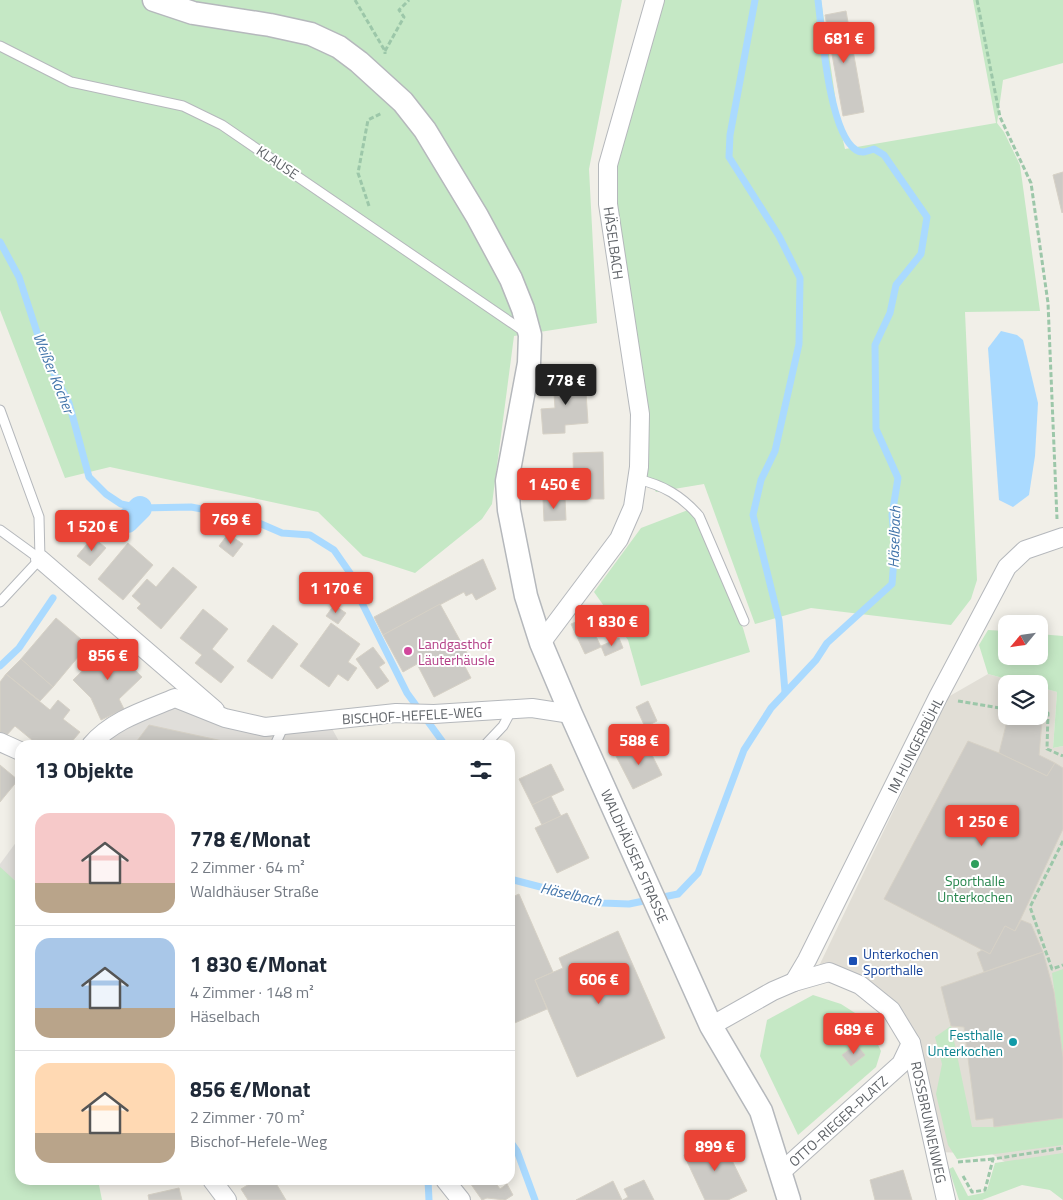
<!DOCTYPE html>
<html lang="de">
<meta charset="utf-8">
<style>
:root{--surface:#fff;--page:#f6f6f7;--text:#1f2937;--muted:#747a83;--line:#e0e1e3;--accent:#ea4335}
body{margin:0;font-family:"Titillium Web",sans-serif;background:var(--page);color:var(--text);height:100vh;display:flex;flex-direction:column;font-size:19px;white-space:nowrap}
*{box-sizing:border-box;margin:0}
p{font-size:16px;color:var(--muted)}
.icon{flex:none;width:28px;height:28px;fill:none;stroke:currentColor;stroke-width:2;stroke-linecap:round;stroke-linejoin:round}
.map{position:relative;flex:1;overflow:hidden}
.sheet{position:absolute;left:15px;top:740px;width:500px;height:445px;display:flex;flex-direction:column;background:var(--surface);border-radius:15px;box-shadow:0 2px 12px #0003}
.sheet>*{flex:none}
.needle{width:32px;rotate:241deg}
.buttons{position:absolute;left:998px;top:615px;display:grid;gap:10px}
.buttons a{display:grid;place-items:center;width:50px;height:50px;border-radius:10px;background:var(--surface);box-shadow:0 2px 12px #0003;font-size:25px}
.price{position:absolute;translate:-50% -42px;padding:0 11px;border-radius:5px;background:var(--accent);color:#fff;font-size:16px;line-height:32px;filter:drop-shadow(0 1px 2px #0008)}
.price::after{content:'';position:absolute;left:50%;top:30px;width:15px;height:11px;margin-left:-8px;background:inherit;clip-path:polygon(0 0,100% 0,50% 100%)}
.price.selected{background:#222;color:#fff}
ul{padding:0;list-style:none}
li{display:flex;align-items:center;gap:15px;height:125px;padding:0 20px}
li+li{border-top:1px solid var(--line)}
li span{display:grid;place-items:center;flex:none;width:140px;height:100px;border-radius:15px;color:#555}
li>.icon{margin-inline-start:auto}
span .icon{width:60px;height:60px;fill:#fffc;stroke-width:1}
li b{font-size:21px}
h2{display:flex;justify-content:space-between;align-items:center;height:60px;padding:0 20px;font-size:21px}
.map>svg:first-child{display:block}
.industrial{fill:#e0deda}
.education{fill:#e1ded6}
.green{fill:#c5e8c5}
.water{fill:#aadaff}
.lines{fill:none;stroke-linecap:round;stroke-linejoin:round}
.stream{stroke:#aadaff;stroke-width:7}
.canal{stroke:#aadaff;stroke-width:24}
.building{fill:#cccac5;stroke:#d6d1c6}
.service-casing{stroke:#b5b8bc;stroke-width:11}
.minor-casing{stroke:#b5b8bc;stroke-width:20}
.tertiary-casing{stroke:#b5b8bc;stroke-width:25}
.path{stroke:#9cc7a9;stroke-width:3;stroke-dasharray:5 2.5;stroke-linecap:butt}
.service{stroke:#fff;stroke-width:9}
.minor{stroke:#fff;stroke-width:18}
.tertiary{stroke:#fff;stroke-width:22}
.hotel-dot{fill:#d1479c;stroke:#fff;stroke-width:2}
.leisure-dot{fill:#2e9e5b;stroke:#fff;stroke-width:2}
.transit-dot{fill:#1a4fb4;stroke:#fff;stroke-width:2}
.culture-dot{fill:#0f9aa8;stroke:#fff;stroke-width:2}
.labels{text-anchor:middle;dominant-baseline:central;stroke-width:4;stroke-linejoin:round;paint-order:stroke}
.street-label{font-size:14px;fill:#5f6368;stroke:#fff}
.hotel-label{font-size:14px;fill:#b23c85;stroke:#fff;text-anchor:start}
.leisure-label{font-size:14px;fill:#27864d;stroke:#fff}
.transit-label{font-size:14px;fill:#164399;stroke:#fff;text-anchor:start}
.culture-label{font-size:14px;fill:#0d838f;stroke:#fff;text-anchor:end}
.water-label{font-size:15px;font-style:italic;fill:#4174aa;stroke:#fff}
</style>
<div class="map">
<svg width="1063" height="1200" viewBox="0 0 1063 1200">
<rect width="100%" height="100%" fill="#f1efe8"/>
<!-- industrial -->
<g class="industrial">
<polygon points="175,703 224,722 329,723 341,745 95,745 100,739"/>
<polygon points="20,837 20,884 0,869 0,864"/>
</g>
<!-- education -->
<polygon class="education" points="988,674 1025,684 1006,684 1006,716 1039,716 1039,687 1057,692 1053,748 1063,746 1063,1198 992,1154 938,1152 893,1007 819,966 948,697"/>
<!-- green -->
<g class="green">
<polygon points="0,0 622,0 589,169 597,323 514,336 492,504 482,519 415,573 363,556 318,512 110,467 65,478 0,310"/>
<polygon points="658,0 821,0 839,123 845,149 996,123 973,0 1063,0 1063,63 1003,80 997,123 1004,132 1020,165 1040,311 965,312 977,580 971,599 951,625 811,608 755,624 704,484 656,492 643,469 611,205 612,165"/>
<polygon points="688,510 695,518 743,628 750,652 641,686 628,640 594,592 641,528"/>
<polygon points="988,630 1006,631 1006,656 1039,656 1039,634 1063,636 1063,746 1053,748 1057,692 1039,687 1039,684 1025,684 988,674 979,645"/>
<polygon points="0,867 20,885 20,1180 98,1180 102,1200 0,1200"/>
<polygon points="1063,969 1063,1057 1052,973"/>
<polygon points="813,995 841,1004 866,1020 881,1051 876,1067 798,1135 760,1056 767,1020"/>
<polygon points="951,1026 972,1127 994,1127 1063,1118 1063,1145 957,1159 948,1145 936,1094 942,1064 935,1037"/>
<polygon points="1063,1153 1063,1200 1050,1190 1022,1185 982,1200 959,1200 949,1169 953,1167 968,1196 983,1193 987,1190 995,1163"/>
</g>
<!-- water -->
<polygon class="water" points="1001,331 1017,335 1023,340 1038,403 1035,456 1029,495 1013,507 999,500 988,348"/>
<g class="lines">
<!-- stream -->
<g class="stream">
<polyline points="755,0 730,135 729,157 779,236 800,278 799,344 775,451 761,480 753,515 779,620 785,692"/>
<polyline points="0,242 19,277 44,354 69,403 89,477 106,494 121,504 140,508 191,507 245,517 282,533 310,535 334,550 350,573 359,597 407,693 445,745"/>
<polyline points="0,666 19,648 53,598"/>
<path d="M510,879l92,24 27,1 49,-10 20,-21 46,-123 27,-42 45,-48 11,-17 65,-59 3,-37 -3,-32 6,-37 -22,-49 -1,-84 15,-32 6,-28 25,-31 6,-37 -43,-62 -10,-6c-6,2 -12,5 -18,1 -27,-17 -34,-118 -38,-150"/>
<polyline points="510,1141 517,1151 535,1200"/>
<polyline points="428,1180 429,1200"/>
</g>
<!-- canal -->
<polyline class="canal" points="127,521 140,508"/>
</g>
<!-- building -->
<g class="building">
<polygon points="846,11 864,112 843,116 825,15"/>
<polygon points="1063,172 1063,212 1062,213 1053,175"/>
<polygon points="585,377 588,423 565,425 565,433 543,434 541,409 555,408 553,379"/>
<polygon points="603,452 604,499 574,499 573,453"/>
<polygon points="565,498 566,520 544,521 543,499"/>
<polygon points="228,534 243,544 233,557 219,546"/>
<polygon points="93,537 106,548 90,566 77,556"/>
<polygon points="128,543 153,565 123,600 98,579"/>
<polygon points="483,559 496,589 476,600 472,593 466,596 464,592 383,635 374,617"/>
<polygon points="173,567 197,587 161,629 137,608 141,604 132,596 147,579 156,587"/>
<polygon points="440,604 467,653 460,657 471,678 434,697 417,664 403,672 383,635"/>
<polygon points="334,605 346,613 338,624 326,616"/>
<polygon points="203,609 228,629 212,649 234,667 221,683 195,663 202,655 180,638"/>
<polygon points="587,617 601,647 585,654 571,624"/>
<polygon points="56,618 88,645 53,687 21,659"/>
<polygon points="331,623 360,644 348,662 357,668 348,681 338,674 329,687 300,666"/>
<polygon points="273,625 298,644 272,679 247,661"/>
<polygon points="619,638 623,648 605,656 601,646"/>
<polygon points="110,644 142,677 119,699 124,709 101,720 91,698 73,680"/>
<polygon points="373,647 385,663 379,667 389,681 377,689 356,659"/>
<polygon points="21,659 53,687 40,701 6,674"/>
<polygon points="6,674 50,710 58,700 70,710 63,719 80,732 69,745 38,745 15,726 6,736 0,732 0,682"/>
<polygon points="648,701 657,721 645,727 636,707"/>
<polygon points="1008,717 1042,721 1039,755 1055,763 1047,776 999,753"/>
<polygon points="149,725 241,745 134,745"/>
<polygon points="968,741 999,753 1047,776 1055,763 1063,768 1063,829 1015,931 1005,926 990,954 884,899"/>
<polygon points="636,746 639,751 648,747 662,775 633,789 616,756"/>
<polygon points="551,764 564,790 532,805 519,779"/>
<polygon points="0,765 18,780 0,802"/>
<polygon points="551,796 561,816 542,825 532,805"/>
<polygon points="567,813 589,858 557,873 535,828"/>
<polygon points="519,894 553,972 535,980 547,1009 510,1025 510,898"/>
<polygon points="1021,920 1031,924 1043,952 984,972 977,953 982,950 990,954 1005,926 1015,931"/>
<polygon points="618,931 665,1038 577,1077 535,980 563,968 559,958"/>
<polygon points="1043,952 1054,992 1063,1057 1063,1118 994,1127 993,1118 976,1120 964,1027 951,1026 941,987"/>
<polygon points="856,1044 865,1055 851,1066 842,1055"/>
<polygon points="721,1138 747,1191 728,1200 705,1200 684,1155"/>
<polygon points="903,1170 912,1200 875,1200 870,1180"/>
<polygon points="256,1180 274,1180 286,1200 248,1200 241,1189"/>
<polygon points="468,1180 498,1180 495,1182 500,1189 507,1184 513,1195 505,1200 487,1198 482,1200"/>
<polygon points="644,1180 654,1200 623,1200 628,1197 624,1189"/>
<polygon points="613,1181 622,1200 576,1200"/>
<polygon points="179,1188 182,1200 149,1200 148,1195"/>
</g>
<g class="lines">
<defs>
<g id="service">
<polyline points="0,46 71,82 183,106 222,125 525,332"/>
<polyline points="0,410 39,517 40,559"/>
<path d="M637,479c26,6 45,17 62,37l45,105"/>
<polyline points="0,530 40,559"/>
<polyline points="0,602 40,559"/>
<polyline points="275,745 284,725"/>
<polyline points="485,745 503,726 512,709"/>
</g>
<g id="minor">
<polyline points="40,559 215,710"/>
<polyline points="541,643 619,539 633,507 639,467 640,414 608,204 608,165 655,0"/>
<polyline points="0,742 20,751"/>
<path d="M91,745c21,-25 55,-35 84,-47l50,20 40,9 131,-14 38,1 98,-6 39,6"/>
<polyline points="794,982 807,960 938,697 1007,567 1025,550 1063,537"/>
<polyline points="711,1026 773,991 794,982 829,972 860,985 891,1010 911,1043 946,1200"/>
<polyline points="780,1173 901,1064 911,1043"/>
<polyline points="212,1180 227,1200"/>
<polyline points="445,1180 461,1200"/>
</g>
<polyline id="tertiary" points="154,0 193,13 270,25 311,34 339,47 359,62 403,102 425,130 477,216 511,279 523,309 530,335 529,363 507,481 509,510 526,596 541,643 571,714 711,1026 761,1111 789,1200"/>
</defs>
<!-- service casing -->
<use href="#service" class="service-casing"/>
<!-- minor casing -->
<use href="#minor" class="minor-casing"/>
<!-- tertiary casing -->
<use href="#tertiary" class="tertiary-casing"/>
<!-- path -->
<g class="path">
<polyline points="355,0 385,51 385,54"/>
<polyline points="977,0 1000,117 1031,183 1048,303 1057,519"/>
<polyline points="385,51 404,17 399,10 409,0"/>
<polyline points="369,206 358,173 368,120 382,113"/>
<polyline points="958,701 1006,709"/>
<polyline points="1039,713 1048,713 1047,749 1063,756"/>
<polyline points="1063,841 1030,907 1052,969 1063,965"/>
<polyline points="958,1162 993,1159"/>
<polyline points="963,1176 972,1192 985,1190 993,1159 1063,1148"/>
</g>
<!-- service -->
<use href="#service" class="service"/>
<!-- minor -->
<use href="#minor" class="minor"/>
<!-- tertiary -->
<use href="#tertiary" class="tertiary"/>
</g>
<!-- markers -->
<circle class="hotel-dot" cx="408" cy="651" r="5"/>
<circle class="leisure-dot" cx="975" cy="864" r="5"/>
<rect class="transit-dot" x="848" y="956" width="10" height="10" rx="2.5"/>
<circle class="culture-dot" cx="1013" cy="1042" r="5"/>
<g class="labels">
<!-- street labels -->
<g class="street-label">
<text transform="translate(278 162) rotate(34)">KLAUSE</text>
<text transform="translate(614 243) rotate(82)">HÄSELBACH</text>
<text transform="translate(412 715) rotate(-3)">BISCHOF-HEFELE-WEG</text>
<text transform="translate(915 745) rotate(-63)">IM HUNGERBÜHL</text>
<text transform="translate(635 856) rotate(66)">WALDHÄUSER STRASSE</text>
<text transform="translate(838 1121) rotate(-42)">OTTO-RIEGER-PLATZ</text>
<text transform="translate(929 1122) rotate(78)">ROSSBRUNNENWEG</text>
</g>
<!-- hotel labels -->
<g class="hotel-label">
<text x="418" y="643">Landgasthof<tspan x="418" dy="16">Läuterhäusle</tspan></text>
</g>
<!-- leisure labels -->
<g class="leisure-label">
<text x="975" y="880">Sporthalle<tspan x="975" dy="16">Unterkochen</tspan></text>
</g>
<!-- transit labels -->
<g class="transit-label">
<text x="863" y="953">Unterkochen<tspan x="863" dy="16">Sporthalle</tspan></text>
</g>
<!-- culture labels -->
<g class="culture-label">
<text x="1003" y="1034">Festhalle<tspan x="1003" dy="16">Unterkochen</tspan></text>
</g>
<!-- water labels -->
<g class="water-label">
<text transform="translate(54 373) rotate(68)">Weißer Kocher</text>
<text transform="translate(894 537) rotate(-88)">Häselbach</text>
<text transform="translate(571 894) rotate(13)">Häselbach</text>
</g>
</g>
</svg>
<div class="buttons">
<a><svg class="needle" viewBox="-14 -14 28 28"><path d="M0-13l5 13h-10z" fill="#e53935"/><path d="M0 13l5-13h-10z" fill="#747a83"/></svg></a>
<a><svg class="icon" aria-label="layers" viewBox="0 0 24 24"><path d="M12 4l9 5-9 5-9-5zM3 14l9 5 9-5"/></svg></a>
</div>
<b class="price" style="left:844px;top:64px">681 €</b>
<b class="price selected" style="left:566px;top:406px">778 €</b>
<b class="price" style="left:554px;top:510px">1 450 €</b>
<b class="price" style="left:231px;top:545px">769 €</b>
<b class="price" style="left:92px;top:552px">1 520 €</b>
<b class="price" style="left:336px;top:614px">1 170 €</b>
<b class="price" style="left:612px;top:647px">1 830 €</b>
<b class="price" style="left:108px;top:681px">856 €</b>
<b class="price" style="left:639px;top:766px">588 €</b>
<b class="price" style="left:982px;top:847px">1 250 €</b>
<b class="price" style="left:599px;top:1005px">606 €</b>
<b class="price" style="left:854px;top:1055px">689 €</b>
<b class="price" style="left:715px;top:1172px">899 €</b>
<section class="sheet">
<h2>13 Objekte<svg class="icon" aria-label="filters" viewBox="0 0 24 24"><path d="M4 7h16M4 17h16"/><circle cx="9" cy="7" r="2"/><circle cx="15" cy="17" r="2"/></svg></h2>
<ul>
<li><span style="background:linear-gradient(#f6c9c9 70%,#b9a48a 0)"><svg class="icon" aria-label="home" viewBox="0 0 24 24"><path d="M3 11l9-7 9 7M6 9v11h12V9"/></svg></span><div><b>778 €/Monat</b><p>2 Zimmer · 64 m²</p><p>Waldhäuser Straße</p></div></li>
<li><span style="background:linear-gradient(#a9c7e8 70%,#b9a48a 0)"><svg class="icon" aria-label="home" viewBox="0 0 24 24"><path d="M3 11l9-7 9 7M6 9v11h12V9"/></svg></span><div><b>1 830 €/Monat</b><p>4 Zimmer · 148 m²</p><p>Häselbach</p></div></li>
<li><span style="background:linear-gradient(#ffd9b3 70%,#b9a48a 0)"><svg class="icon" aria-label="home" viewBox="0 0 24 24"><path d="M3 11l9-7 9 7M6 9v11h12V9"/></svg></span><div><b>856 €/Monat</b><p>2 Zimmer · 70 m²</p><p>Bischof-Hefele-Weg</p></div></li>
</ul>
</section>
</div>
